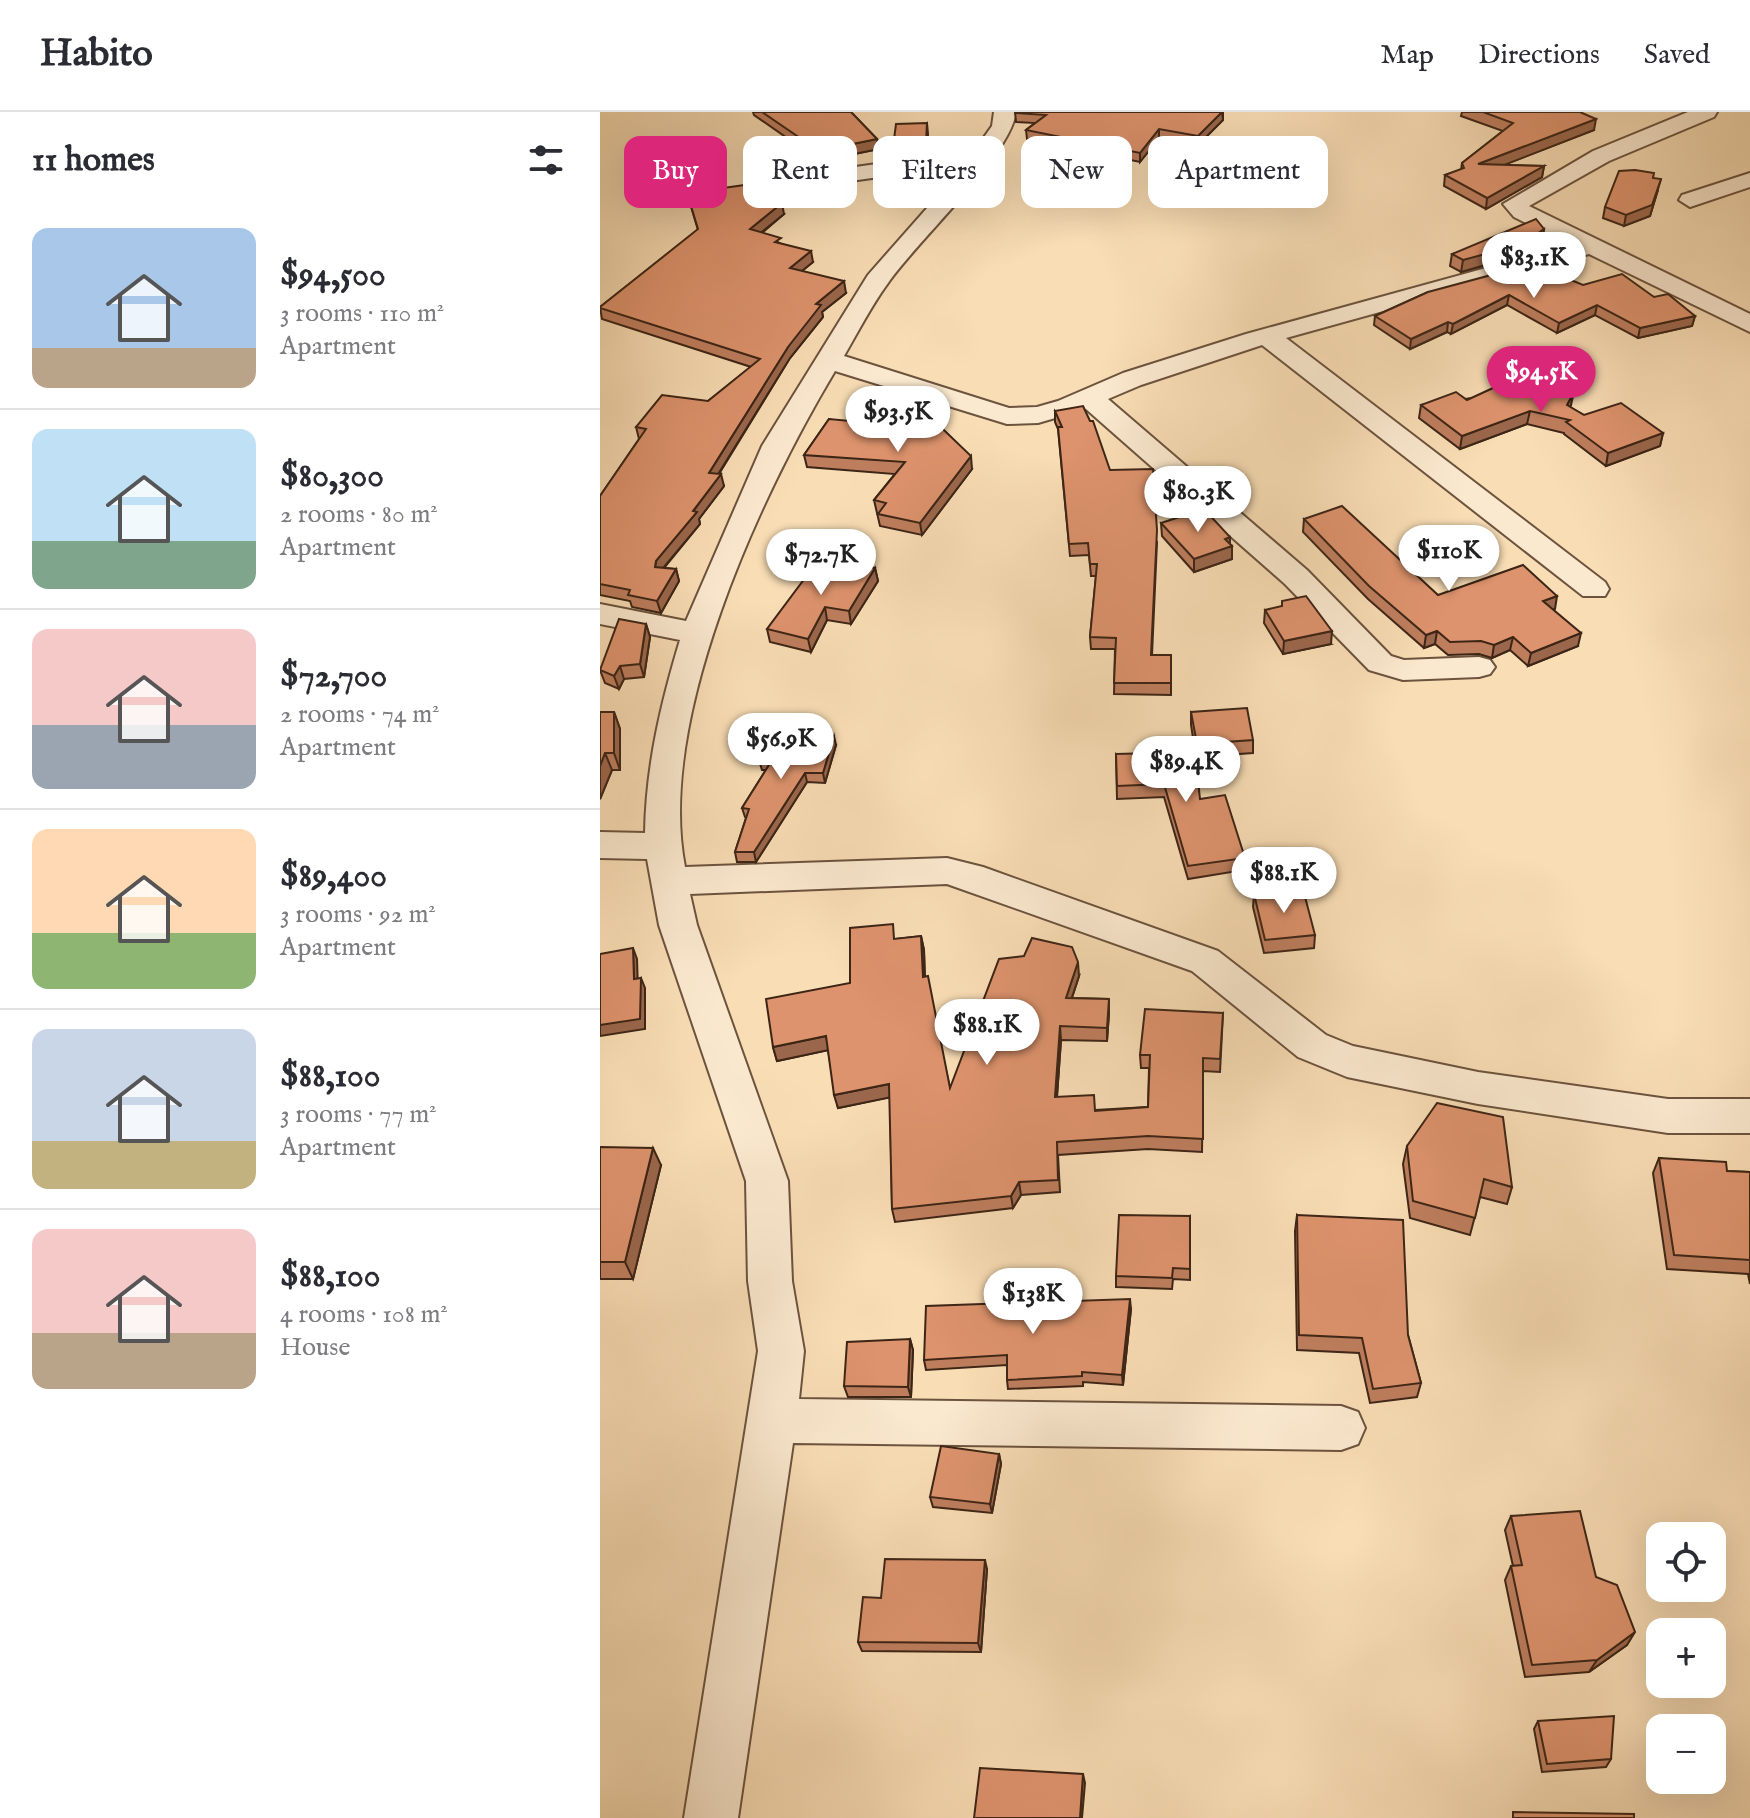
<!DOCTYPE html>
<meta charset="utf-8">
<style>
:root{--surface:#fff;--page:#f7f7f7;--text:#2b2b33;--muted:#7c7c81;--line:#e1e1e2;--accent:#db2777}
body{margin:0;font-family:"IM FELL English",serif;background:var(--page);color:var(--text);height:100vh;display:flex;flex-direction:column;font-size:30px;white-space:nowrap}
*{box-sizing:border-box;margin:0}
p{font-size:26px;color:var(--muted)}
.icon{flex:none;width:44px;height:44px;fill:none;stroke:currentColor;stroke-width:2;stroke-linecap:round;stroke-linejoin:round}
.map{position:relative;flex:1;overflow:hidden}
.sheet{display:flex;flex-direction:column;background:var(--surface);width:600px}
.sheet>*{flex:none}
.hud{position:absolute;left:24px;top:24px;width:760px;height:72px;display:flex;gap:16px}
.buttons{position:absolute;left:1046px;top:1410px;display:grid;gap:16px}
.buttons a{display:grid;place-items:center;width:80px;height:80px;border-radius:16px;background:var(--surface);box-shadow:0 8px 32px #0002;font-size:40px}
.price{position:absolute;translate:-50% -68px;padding:0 18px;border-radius:28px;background:#fff;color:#222;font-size:26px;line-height:52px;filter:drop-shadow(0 2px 4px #0008)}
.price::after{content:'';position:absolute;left:50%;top:48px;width:24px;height:18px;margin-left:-12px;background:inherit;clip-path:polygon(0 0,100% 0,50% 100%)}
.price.selected{background:var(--accent);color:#fff}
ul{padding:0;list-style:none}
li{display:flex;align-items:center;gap:24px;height:200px;padding:0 32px}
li+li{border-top:2px solid var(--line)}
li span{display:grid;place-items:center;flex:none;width:224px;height:160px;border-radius:16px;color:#555}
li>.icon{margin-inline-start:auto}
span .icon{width:96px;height:96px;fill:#fffc;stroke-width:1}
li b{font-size:34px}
h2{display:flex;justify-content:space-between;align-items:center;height:96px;padding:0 32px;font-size:34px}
.chip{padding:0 28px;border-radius:16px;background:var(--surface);box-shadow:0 8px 32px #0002;font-size:28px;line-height:72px}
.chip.selected{background:var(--accent);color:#fff}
header{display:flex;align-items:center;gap:48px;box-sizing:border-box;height:112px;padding:0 40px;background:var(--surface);border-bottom:2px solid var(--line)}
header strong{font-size:38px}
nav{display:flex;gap:44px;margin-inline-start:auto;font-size:28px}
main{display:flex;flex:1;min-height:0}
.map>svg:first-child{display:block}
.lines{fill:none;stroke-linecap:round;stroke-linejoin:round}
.minor-casing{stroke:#6c533e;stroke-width:4}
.minor{fill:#fbe9cf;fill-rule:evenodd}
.wall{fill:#be7e5e;stroke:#3d2516;stroke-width:2}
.shaded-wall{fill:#9b674c;stroke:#3d2516;stroke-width:2}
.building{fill:#dd936d;stroke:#3d2516;stroke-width:2}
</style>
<header>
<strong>Habito</strong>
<nav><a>Map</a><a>Directions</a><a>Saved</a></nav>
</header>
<main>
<section class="sheet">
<h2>11 homes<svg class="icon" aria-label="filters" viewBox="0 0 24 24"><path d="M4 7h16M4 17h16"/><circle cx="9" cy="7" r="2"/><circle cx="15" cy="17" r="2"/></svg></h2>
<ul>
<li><span style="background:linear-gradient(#a9c7e8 75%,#b9a48a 0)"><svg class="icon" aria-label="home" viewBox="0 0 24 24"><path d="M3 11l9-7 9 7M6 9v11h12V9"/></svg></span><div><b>$94,500</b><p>3 rooms · 110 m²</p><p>Apartment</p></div></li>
<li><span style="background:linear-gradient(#bfe0f5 70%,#7fa58c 0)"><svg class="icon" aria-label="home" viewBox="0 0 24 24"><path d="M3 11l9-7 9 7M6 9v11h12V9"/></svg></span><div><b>$80,300</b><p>2 rooms · 80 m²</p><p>Apartment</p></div></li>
<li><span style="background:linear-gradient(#f6c9c9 60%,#9aa5b1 0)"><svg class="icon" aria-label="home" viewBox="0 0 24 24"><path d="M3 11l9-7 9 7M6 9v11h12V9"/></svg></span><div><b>$72,700</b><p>2 rooms · 74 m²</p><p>Apartment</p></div></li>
<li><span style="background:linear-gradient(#ffd9b3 65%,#8fb573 0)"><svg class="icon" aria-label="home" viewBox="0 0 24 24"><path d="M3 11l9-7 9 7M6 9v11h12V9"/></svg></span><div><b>$89,400</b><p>3 rooms · 92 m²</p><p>Apartment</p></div></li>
<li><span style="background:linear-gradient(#c9d6e8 70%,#c2b280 0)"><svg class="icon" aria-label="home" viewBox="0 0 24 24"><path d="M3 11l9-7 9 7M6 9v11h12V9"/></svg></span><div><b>$88,100</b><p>3 rooms · 77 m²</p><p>Apartment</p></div></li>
<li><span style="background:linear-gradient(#f6c9c9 65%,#b9a48a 0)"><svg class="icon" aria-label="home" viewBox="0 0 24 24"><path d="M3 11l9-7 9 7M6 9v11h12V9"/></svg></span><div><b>$88,100</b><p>4 rooms · 108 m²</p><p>House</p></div></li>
</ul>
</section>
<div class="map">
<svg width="1150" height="1706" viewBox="0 0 1150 1706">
<rect width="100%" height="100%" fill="#f9ddb5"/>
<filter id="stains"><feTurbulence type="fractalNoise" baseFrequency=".0025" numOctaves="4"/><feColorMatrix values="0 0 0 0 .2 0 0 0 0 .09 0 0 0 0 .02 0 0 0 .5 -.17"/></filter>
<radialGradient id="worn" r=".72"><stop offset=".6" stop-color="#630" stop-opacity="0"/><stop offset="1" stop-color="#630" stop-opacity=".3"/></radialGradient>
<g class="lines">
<defs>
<g id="minor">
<path d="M394,0h22c-6,44 -99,129 -128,171 -17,23 -30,49 -44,73l165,52 28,-1 21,-6 65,-28 123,-39 324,-89 -56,-28 -11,-13 90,-53 95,-39h29l-3,5 -105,44 -80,45 221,108v18l-161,-78 -303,84 319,244 4,7 -4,7h-22l-321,-251 -121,40 -33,14 199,171 84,86 13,4 75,-3 11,3 5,7 -5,7 -11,3 -76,3 -34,-10 -84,-86 -199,-175 -48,14 -31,1 -172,-53c-75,125 -179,349 -150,496l262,-9 36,9 235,84 108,84 27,11 125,26 190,27h82v34h-82l-190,-29 -131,-27 -49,-20 -106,-86 -245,-87 -257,10 7,31 91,256 4,100 12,70 -5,48 542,7 17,6 7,16 -7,16 -17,6 -548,-7 -55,375h-54l74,-467 -10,-70 -2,-100 -87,-256 -12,-66 -47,-1v-26l45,1c1,-67 16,-130 35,-193l-80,-16v-20l86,17 76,-175 106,-171 97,-110 -186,26 -11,-7 3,-5 204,-29 17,-24z"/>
<polygon points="1150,61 1150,75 1090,95 1079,88 1082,83"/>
</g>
</defs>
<!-- minor casing -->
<use href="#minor" class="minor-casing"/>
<!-- minor -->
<use href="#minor" class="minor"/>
</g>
<!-- wall -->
<g class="wall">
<polygon points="153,0 251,0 277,27 279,37 220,49 154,3"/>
<polygon points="415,0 623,0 623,8 598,33 559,26 540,50 427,27 426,18 435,11 416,10"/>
<polygon points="862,0 980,0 994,18 903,53 944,54 942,65 886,97 844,74 845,63 861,58 862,51 903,19 861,4"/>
<polygon points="322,50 323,62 321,73 290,74 289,62"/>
<polygon points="1053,66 1058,78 1050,104 1024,114 1003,106 1005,95"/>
<polygon points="87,81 184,102 162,121 213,150 202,159 246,181 222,200 223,205 190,246 119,362 124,374 99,407 100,412 64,456 76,457 79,469 61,501 32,495 30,489 0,483 0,384 39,327 36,315 108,289 151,255 2,207 0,195 98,118"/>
<polygon points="944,117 942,128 921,143 861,160 850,154 852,142"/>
<polygon points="983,173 1054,185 1095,204 1092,214 1038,226 995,203 957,221 907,193 851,222 847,220 810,237 774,213 775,204 828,180"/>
<polygon points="940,277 971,293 970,295 984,303 1063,321 1060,334 1006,354 964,322 964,321 927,312 860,337 819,306 821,293"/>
<polygon points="455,299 510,358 557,430 552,543 571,543 571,583 514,582 515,537 491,537 490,525 496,464 491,464 489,443 470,444 458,317 455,310"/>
<polygon points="229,307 372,357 322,423 280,414 274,388 295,362 207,355 204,343"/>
<polygon points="704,407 838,483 955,497 953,497 978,534 928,554 910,538 892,546 879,542 848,543 835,532 824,536 768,487 703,420"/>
<polygon points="561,411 630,432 632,434 632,447 594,460 562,424"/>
<polygon points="275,456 278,469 251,512 227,508 211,540 170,530 167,517"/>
<polygon points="665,498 731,532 683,542 664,511"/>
<polygon points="46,512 50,525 44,565 24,567 19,577 5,571 0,558"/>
<polygon points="0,600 14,600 20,617 20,658 12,658 0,687"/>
<polygon points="591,600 653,628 653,641 596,645 591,613"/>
<polygon points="236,633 225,671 207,670 156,750 137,750 135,740 146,706 145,705 142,696 166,658 162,658 159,648"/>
<polygon points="516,642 600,687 645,746 644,758 588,767 564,685 517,687"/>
<polygon points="654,782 715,823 714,836 664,841 653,795"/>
<polygon points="321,824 324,838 325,865 350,976 479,864 472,886 509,887 509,901 507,929 461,928 457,985 495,998 548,995 549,956 541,956 540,943 623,901 620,960 603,959 602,1040 548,1037 458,1043 460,1080 421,1083 413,1096 295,1110 292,1097 290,985 238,996 228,938 177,949 173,935 250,871 296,827"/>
<polygon points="807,1034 912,1075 907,1092 880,1085 870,1123 810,1106 803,1052"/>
<polygon points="0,1035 61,1053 33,1167 0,1167"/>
<polygon points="1059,1046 1127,1059 1150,1060 1150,1172 1148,1162 1067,1157 1053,1061"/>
<polygon points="697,1103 808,1223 821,1271 817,1285 770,1291 759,1241 697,1238 695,1119"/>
<polygon points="590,1104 590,1168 573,1167 572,1177 516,1175 516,1164"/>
<polygon points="531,1197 523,1273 483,1270 483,1274 408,1277 407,1268 407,1253 326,1258 324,1248"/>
<polygon points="310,1227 313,1238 311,1285 248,1285 244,1274"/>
<polygon points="399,1342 401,1352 392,1401 333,1395 330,1385"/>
<polygon points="911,1404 996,1465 1027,1533 989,1560 925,1565 905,1468 911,1454 913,1454 905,1418"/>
<polygon points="387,1457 381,1540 262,1539 258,1530 281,1486"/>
<polygon points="938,1609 1011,1647 1006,1655 942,1660 934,1617"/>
</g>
<!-- shaded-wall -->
<g class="shaded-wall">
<polygon points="622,0 623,8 598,33 598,24"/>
<polygon points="996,7 994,18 876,64 878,52"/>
<polygon points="327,11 328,22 327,42 294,46 293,35"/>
<polygon points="559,17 559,26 540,50 540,41"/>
<polygon points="277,27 279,37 220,49 219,39"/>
<polygon points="322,50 323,62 321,73 320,61"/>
<polygon points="944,54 942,65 886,97 887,86"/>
<polygon points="1061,67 1050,104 1024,114 1026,103"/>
<polygon points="182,91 184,102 152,128 150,117"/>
<polygon points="944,117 942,128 921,143 861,160 863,148"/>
<polygon points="211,139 213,150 192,167 190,156"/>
<polygon points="244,169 246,181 222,200 223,205 190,246 112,372 109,361 188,235 216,192"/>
<polygon points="909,183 907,193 851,222 853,212"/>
<polygon points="997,193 995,203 957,221 959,211"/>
<polygon points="1095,204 1092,214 1038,226 1040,216"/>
<polygon points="848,210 847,220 810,237 811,227"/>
<polygon points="974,280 971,293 964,305 967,293"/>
<polygon points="930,299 927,312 860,337 862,324"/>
<polygon points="1063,321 1060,334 1006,354 1008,341"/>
<polygon points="371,344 372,357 322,423 320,411"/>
<polygon points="121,362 124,374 99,407 100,412 59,461 55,455 56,449"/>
<polygon points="630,425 630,435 632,434 632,447 594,460 594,447 625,427"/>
<polygon points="275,456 278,469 251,512 249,499"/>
<polygon points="76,457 79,469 61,501 57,489"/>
<polygon points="957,484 955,497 940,502 943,489"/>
<polygon points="225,495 227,508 211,540 208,527"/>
<polygon points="46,512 50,525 44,565 40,552"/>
<polygon points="732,519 731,532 683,542 684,529"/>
<polygon points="837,519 835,532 824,536 826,523"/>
<polygon points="981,521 978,534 928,554 931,541"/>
<polygon points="913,525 910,538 892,546 894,533"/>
<polygon points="20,554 24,567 19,577 14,564"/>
<polygon points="14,600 20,617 20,658 14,641"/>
<polygon points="234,624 236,633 225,671 223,661"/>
<polygon points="5,641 12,658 0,687 0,654"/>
<polygon points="205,661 207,670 156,750 154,740"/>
<polygon points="321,824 324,838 325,879 323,865"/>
<polygon points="33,836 37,847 38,878 34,867"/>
<polygon points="478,850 479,864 467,900 466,886"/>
<polygon points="41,866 45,876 45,917 0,924 0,913"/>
<polygon points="509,887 509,901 507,929 507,916"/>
<polygon points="460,914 461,928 456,998 455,985"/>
<polygon points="226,924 229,938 177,949 173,935"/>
<polygon points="289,972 292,985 238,996 234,983"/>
<polygon points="53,1036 61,1053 33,1167 25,1150"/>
<polygon points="419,1070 421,1083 413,1096 411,1084"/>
<polygon points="530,1187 531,1197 523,1273 522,1263"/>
<polygon points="310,1227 313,1238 311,1285 308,1275"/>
<polygon points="399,1342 401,1352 392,1401 390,1392"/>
<polygon points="385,1448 387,1457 381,1540 378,1531"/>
<polygon points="1035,1520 1027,1533 989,1560 997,1548"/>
<polygon points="483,1662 485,1671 482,1706 480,1706"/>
</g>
<!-- building -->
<g class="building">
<polygon points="162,0 251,0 277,27 219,39"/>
<polygon points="415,0 622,0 598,24 559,17 540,41 426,18 446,3 415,1"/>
<polygon points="883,0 980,0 996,7 878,52 944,54 887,86 845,63 864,56 862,51 913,11"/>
<polygon points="327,11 326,30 293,35 296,12"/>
<polygon points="322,50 320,61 289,62 290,55"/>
<polygon points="1035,58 1054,61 1053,66 1061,67 1052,93 1026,103 1005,95 1019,59"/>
<polygon points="173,69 182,91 150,117 181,126 175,130 211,139 190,156 244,169 216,192 221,193 188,235 109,361 121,362 93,399 97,400 56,449 55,455 76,457 57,489 28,483 30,478 0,472 0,384 46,317 36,315 62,283 108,289 160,247 0,196 0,195 98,117 87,81"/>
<polygon points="936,107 944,117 923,132 863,148 852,142"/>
<polygon points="932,152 983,173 1022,162 1054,185 1068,182 1095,204 1040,216 997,193 959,211 909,183 853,212 848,210 811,227 775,204 828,180"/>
<polygon points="919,264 940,277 974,280 967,293 984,303 1021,291 1063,321 1008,341 966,310 970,308 930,299 862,324 821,293 856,280 867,288"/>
<polygon points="267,288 322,297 371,344 320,411 278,402 286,391 274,388 305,350 204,343 229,307 250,309"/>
<polygon points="483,294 490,309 493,309 510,358 553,357 557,418 551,543 571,543 571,571 514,571 516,526 490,525 497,452 490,452 488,431 469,432 458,315 462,315 455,299"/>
<polygon points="742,394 838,483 923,453 957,484 943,489 981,521 931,541 913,525 894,533 881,529 850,530 837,519 826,523 769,474 704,407"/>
<polygon points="604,397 630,425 625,427 632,434 594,447 561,411"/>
<polygon points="231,448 275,456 249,499 225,495 208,527 167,517 211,458 224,458"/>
<polygon points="706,484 732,519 684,529 665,498 682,494 682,489"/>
<polygon points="19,507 46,512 40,552 20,554 14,564 0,558"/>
<polygon points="647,596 653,628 597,632 591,600"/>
<polygon points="0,600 14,600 14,641 5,641 0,654"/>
<polygon points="169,620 234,624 223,661 205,661 154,740 135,740 149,697 142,696 172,648 159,648"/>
<polygon points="595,640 600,687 625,683 645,746 588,754 564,672 517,674 516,642"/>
<polygon points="703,777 715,823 665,828 654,782"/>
<polygon points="293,812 294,827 321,824 323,865 328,864 350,976 399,847 424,844 432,826 472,835 478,850 466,886 509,887 507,916 460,914 455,985 494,983 495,999 548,995 550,943 540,943 545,897 623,901 620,947 603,946 603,1027 548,1024 457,1030 458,1068 419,1070 411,1084 292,1097 289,972 234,983 226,924 173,935 166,887 250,871 250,816"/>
<polygon points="33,836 34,867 41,866 40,907 0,913 0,842"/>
<polygon points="837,991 903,1005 912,1075 884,1067 875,1106 813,1089 807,1034"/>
<polygon points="0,1035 53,1036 25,1150 0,1150"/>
<polygon points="1059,1046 1126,1050 1127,1059 1150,1060 1150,1148 1074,1143"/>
<polygon points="519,1103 590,1104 590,1157 573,1156 572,1166 516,1164"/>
<polygon points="697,1103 803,1108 808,1223 821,1271 773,1277 762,1226 699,1223"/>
<polygon points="530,1187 522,1263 482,1260 482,1264 407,1268 407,1243 324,1248 326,1194"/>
<polygon points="310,1227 308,1275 244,1274 247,1230"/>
<polygon points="341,1334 399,1342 390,1392 330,1385"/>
<polygon points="980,1399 996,1465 1017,1473 1035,1520 997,1548 932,1553 911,1454 922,1453 911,1404"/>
<polygon points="285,1447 385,1448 378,1531 258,1530 263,1485 281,1486"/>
<polygon points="1014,1604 1011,1647 947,1652 938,1609"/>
<polygon points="380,1656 483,1662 480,1706 374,1706"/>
<polygon points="913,1700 1034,1702 1034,1706 913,1706"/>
</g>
<rect width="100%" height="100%" filter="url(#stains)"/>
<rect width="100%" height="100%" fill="url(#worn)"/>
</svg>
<div class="buttons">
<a><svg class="icon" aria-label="locate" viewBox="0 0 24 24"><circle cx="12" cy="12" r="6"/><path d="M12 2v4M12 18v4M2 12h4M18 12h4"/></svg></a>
<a>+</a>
<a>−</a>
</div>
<b class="price" style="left:934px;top:188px">$83.1K</b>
<b class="price selected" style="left:941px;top:302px">$94.5K</b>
<b class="price" style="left:298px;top:342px">$93.5K</b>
<b class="price" style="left:598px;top:422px">$80.3K</b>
<b class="price" style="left:849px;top:481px">$110K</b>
<b class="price" style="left:221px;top:485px">$72.7K</b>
<b class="price" style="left:181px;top:669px">$56.9K</b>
<b class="price" style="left:586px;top:692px">$89.4K</b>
<b class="price" style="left:684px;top:803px">$88.1K</b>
<b class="price" style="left:387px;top:955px">$88.1K</b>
<b class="price" style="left:433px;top:1224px">$138K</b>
<div class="hud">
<a class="chip selected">Buy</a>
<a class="chip">Rent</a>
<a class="chip">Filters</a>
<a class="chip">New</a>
<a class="chip">Apartment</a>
</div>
</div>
</main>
